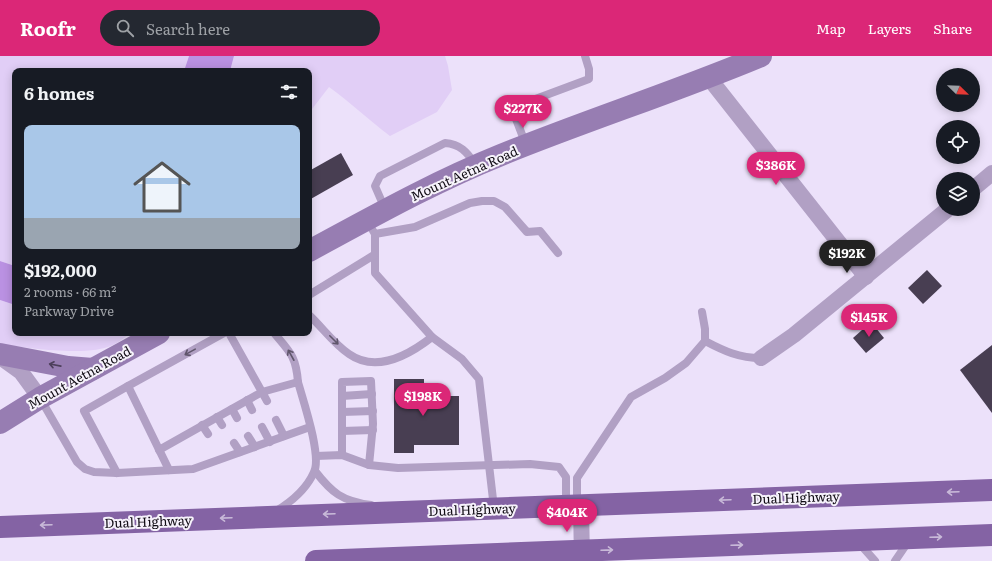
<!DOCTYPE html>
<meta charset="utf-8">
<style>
:root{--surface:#171b24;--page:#242831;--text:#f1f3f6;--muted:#9ea1a6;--accent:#db2777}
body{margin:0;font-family:Literata,serif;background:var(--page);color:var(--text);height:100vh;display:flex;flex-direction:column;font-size:15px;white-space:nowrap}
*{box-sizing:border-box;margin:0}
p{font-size:13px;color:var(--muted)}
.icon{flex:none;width:22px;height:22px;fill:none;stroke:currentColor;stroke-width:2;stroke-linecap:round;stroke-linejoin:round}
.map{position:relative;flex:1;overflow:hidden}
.details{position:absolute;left:12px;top:12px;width:300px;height:268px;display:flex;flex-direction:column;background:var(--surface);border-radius:8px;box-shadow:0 2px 10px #0003}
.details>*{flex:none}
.needle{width:26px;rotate:113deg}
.fabs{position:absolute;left:936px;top:12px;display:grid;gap:8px}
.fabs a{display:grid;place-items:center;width:44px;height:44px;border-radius:50%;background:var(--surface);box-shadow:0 2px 10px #0003;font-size:20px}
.price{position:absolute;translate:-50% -34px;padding:0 9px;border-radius:14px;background:var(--accent);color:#fff;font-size:13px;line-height:26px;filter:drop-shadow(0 1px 2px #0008)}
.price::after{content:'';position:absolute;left:50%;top:24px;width:12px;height:9px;margin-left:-6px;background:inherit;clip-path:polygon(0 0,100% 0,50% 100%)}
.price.on{background:#222;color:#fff}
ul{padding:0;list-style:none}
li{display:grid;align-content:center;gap:8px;height:212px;padding:0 12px}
li span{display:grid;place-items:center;height:124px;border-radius:8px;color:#555}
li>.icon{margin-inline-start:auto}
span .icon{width:72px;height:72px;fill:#fffc;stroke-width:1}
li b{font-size:17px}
h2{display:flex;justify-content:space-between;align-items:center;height:48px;padding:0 12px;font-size:17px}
header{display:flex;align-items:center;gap:24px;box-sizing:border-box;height:56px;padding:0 20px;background:var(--accent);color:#fff}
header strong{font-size:19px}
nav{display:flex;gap:22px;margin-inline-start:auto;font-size:14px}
.search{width:280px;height:36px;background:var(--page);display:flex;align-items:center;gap:10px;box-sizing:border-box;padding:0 14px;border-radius:22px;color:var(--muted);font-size:15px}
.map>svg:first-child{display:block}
.green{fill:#e1cef6}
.water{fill:#ba91e2}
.building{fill:#483e52}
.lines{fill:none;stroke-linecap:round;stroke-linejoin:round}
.lane{stroke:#b1a0c4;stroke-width:8}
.street{stroke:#b1a0c4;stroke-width:16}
.secondary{stroke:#977db2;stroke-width:22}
.primary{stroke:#8463a4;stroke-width:22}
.oneway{stroke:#60566c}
.oneway2{stroke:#4d3f5b}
.oneway3{stroke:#c8b9d8}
.labels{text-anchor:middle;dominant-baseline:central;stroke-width:4;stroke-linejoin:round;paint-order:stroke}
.street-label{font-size:13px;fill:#100c14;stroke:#f6f2fb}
</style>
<header>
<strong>Roofr</strong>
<div class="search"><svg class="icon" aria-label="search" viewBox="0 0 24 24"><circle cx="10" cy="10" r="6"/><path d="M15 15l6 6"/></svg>Search here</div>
<nav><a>Map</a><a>Layers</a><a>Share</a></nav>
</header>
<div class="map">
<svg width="992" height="505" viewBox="0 0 992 505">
<rect width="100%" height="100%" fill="#ece1fa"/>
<!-- green -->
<g class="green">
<polygon points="0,0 189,0 184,15 15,15 15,210 0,205"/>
<path d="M234,0h211l3,10 4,24 -15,22 -47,24c-21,-16 -40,-34 -61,-49l-20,26v-42h-79z"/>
<path d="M0,244l15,5v28h116c-6,4 -12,9 -18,12 -24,12 -86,3 -113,-1z"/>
</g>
<!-- water -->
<g class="water">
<polygon points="189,0 234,0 230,15 184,15"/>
<polygon points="0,205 15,210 15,249 0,244"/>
</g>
<!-- building -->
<g class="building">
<polygon points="341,97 353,119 309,144 309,115"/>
<polygon points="927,214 942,230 923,248 908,232"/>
<polygon points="871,266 884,282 866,297 853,282"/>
<polygon points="992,289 992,357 960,314"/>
<polygon points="394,323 424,323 424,340 459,340 459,389 414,389 414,397 394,397"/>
</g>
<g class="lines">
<!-- lane -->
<g class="lane">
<polyline points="526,89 516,63 517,53 522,48 589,23 589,13 585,0"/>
<path d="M385,153l-10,-23 5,-10 65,-33c15,1 22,9 30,21"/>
<polyline points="367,165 375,178 375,217 432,281 462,303 479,323 494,452"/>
<polyline points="375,178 415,171 470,147 482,145 494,145 505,151 527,176 540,175 558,197"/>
<polyline points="309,239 374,199"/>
<path d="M309,259c13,12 25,29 40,39 27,19 60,1 83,-17"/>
<path d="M274,277c16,19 22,23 24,49"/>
<path d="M705,285c19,10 34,17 56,17"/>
<polyline points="128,330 224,277"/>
<polyline points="342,340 372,338"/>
<polyline points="40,342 77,406 85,413 94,416 117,417 193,413 310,371"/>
<polyline points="247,344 252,354"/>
<path d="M267,345l-5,-9 36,-10c5,18 24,74 16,90 -7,16 -23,30 -38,39"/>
<polyline points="232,353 237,362"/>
<polyline points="342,356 373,355"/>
<polyline points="217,361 222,369"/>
<polyline points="276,364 284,380"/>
<polyline points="202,369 208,378"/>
<polyline points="262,371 270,386"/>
<polyline points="342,375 373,374"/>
<polyline points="248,380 255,391"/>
<polyline points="234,387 240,396"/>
<polyline points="159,394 262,336 229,277"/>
<polyline points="342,399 342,326 371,325 373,368 369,409"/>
<polyline points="316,400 342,399 369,409 398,412 530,408 559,411 566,421 566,449"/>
<path d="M315,415c17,22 27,30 56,34"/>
<polyline points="117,417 84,355 128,330 169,414"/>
<polyline points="577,448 577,422 631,341 665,322 686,307 705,285 705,273 702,256"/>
<polyline points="859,487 875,505"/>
<polyline points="895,505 908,486"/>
</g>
<!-- street -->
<g class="street">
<polyline points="709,22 866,221"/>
<polyline points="973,133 992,117"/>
<polyline points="0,301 21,316 40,342"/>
<polyline points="761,302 794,279 948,153"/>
<polyline points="581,449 582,505"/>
</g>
<!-- secondary -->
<g class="secondary">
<path d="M309,195c63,-34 125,-69 192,-96 86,-35 174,-63 260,-99"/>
<polyline points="0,298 68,311 93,313"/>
<polyline points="0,367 40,342 159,277"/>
</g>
<!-- primary -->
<g class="primary">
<polyline points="0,471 992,434"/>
<polyline points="316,505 992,479"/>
</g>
</g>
<!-- one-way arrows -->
<defs><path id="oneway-shaft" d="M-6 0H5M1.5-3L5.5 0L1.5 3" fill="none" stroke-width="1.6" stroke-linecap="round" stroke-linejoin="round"/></defs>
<g class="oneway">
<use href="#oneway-shaft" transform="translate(334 284) rotate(45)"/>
<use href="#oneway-shaft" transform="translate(190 296) rotate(151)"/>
<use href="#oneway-shaft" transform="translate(291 299) rotate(-119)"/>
</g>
<use class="oneway2" href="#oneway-shaft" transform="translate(55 309) rotate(-169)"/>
<g class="oneway3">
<use href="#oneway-shaft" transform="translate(953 436) rotate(178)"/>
<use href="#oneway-shaft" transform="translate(725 444) rotate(178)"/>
<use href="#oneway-shaft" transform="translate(329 458) rotate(178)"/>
<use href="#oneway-shaft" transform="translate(226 462) rotate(178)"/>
<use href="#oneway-shaft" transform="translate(46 469) rotate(178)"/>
<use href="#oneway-shaft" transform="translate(936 481) rotate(-2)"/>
<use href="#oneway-shaft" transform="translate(737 489) rotate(-2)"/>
<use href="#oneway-shaft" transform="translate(607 494) rotate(-2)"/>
</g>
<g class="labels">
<!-- street labels -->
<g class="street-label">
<text transform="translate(464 117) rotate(-24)">Mount Aetna Road</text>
<text transform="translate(79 321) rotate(-29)">Mount Aetna Road</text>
<text transform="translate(796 441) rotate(-2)">Dual Highway</text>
<text transform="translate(472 453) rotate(-2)">Dual Highway</text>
<text transform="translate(148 465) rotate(-2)">Dual Highway</text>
</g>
</g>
</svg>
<div class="fabs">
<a><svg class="needle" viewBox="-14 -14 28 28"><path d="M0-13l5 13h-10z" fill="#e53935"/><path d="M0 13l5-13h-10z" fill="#9ea1a6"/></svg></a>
<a><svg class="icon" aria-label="locate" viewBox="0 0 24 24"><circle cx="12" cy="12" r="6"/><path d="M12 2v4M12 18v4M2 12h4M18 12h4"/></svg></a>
<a><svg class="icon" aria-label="layers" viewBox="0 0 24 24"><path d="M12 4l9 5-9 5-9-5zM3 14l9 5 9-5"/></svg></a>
</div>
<b class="price" style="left:523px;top:73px">$227K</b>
<b class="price" style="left:776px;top:130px">$386K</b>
<b class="price on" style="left:847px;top:218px">$192K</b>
<b class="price" style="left:869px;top:282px">$145K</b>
<b class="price" style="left:423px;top:361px">$198K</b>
<b class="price" style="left:567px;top:477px">$404K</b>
<section class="details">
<h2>6 homes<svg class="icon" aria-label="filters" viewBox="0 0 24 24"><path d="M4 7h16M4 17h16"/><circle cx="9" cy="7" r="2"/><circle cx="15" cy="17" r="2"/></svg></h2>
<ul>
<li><span style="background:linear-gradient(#a9c7e8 75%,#9aa5b1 0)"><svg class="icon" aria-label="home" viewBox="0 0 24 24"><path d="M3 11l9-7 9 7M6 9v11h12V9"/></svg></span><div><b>$192,000</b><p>2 rooms · 66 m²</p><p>Parkway Drive</p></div></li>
</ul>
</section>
</div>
